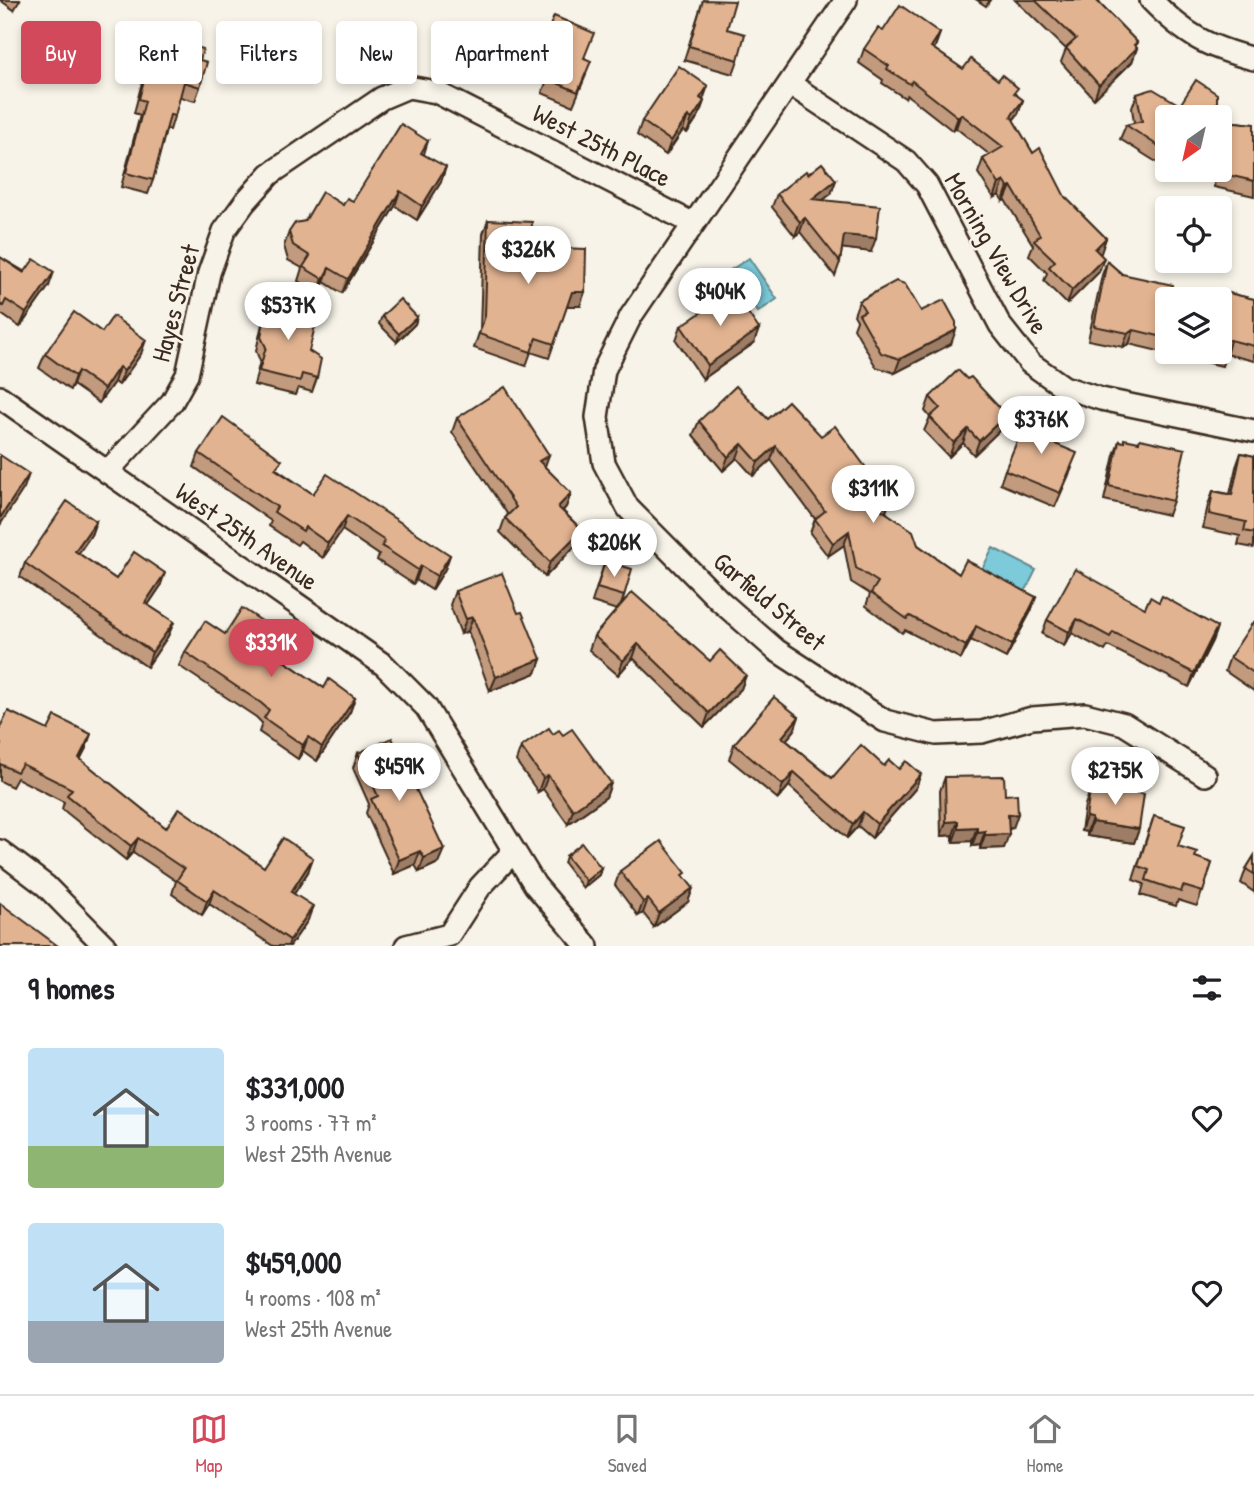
<!DOCTYPE html>
<meta charset="utf-8">
<style>
:root{--surface:#fff;--page:#f2f2f2;--text:#202124;--muted:#757577;--line:#e0e0e0;--accent:#d1495b}
body{margin:0;font-family:"Patrick Hand",sans-serif;background:var(--page);color:var(--text);height:100vh;display:flex;flex-direction:column;font-size:26px;white-space:nowrap}
*{box-sizing:border-box;margin:0}
p{font-size:23px;color:var(--muted)}
.icon{flex:none;width:38px;height:38px;fill:none;stroke:currentColor;stroke-width:2;stroke-linecap:round;stroke-linejoin:round}
.map{position:relative;height:946px;overflow:hidden}
.details{display:flex;flex-direction:column;background:var(--surface);flex:1}
.details>*{flex:none}
.top-card{position:absolute;left:21px;top:21px;width:700px;height:63px;display:flex;gap:14px}
.needle{width:46px;rotate:214deg}
.tools{position:absolute;left:1155px;top:105px;display:grid;gap:14px}
.tools a{display:grid;place-items:center;width:77px;height:77px;border-radius:7px;background:var(--surface);box-shadow:0 4px 10px #0003;font-size:35px}
.price{position:absolute;translate:-50% -60px;padding:0 16px;border-radius:24px;background:#fff;color:#222;font-size:23px;line-height:46px;filter:drop-shadow(0 2px 4px #0008)}
.price::after{content:'';position:absolute;left:50%;top:42px;width:21px;height:16px;margin-left:-10px;background:inherit;clip-path:polygon(0 0,100% 0,50% 100%)}
.price.selected{background:var(--accent);color:#fff}
ul{padding:0;list-style:none}
li{display:flex;align-items:center;gap:21px;height:175px;padding:0 28px}
li span{display:grid;place-items:center;flex:none;width:196px;height:140px;border-radius:7px;color:#555}
li>.icon{margin-inline-start:auto}
span .icon{width:84px;height:84px;fill:#fffc;stroke-width:1}
li b{font-size:30px}
h2{display:flex;justify-content:space-between;align-items:center;height:84px;padding:0 28px;font-size:30px}
.tag{padding:0 24px;border-radius:7px;background:var(--surface);box-shadow:0 4px 10px #0003;font-size:24px;line-height:63px}
.tag.selected{background:var(--accent);color:#fff}
.dock{display:flex;justify-content:space-around;align-items:center;height:98px;border-top:2px solid var(--line);background:var(--surface);font-size:19px;color:var(--muted)}
.dock a{display:grid;justify-items:center;gap:4px}
.dock .selected{color:var(--accent)}
.map>svg:first-child{display:block}
.water{fill:#7ccada;stroke:#628a8f;stroke-width:2}
.lines{fill:none;stroke-linecap:round;stroke-linejoin:round}
.street-casing{stroke:#3b2a1e;stroke-width:26}
.street{stroke:#f7f3e8;stroke-width:21}
.wall{fill:#c29a7d;stroke:#3b2a1e;stroke-width:2}
.shaded-wall{fill:#9e7d66;stroke:#3b2a1e;stroke-width:2}
.building{fill:#e1b391;stroke:#3b2a1e;stroke-width:2}
.labels{text-anchor:middle;dominant-baseline:central;stroke-width:5;stroke-linejoin:round;paint-order:stroke}
.street-label{font-size:26px;fill:#3b2a1e;stroke:#f7f3e8}
</style>
<div class="map">
<svg width="1254" height="946" viewBox="0 0 1254 946">
<rect width="100%" height="100%" fill="#f7f3e8"/>
<filter id="ink" filterUnits="userSpaceOnUse"><feTurbulence type="fractalNoise" baseFrequency=".0143" numOctaves="2"/><feDisplacementMap in="SourceGraphic" scale="14" xChannelSelector="R" yChannelSelector="G"/><feConvolveMatrix kernelMatrix="1 2 1 2 8 2 1 2 1" color-interpolation-filters="sRGB"/></filter>
<g filter="url(#ink)">
<!-- water -->
<g class="water">
<polygon points="749,258 777,299 758,312 729,271"/>
<polygon points="993,548 1036,570 1025,592 982,569"/>
</g>
<g class="lines">
<defs>
<g id="street">
<polyline points="846,0 631,316 604,370 597,417 604,463 628,508 719,600 776,650 885,721 936,734 982,732 1032,718 1085,714 1124,724 1205,775"/>
<path d="M1151,0c34,35 56,47 103,59"/>
<polyline points="790,84 906,161 927,185 1000,325 1030,363 1064,387 1101,399 1254,431"/>
<polyline points="0,397 384,665 426,707 535,885 587,946"/>
<polyline points="107,472 172,402 187,375 209,273 224,231 245,202 270,174 382,98 408,87 436,92 692,223"/>
<polyline points="0,851 46,886 105,946"/>
<polyline points="406,946 449,935 480,887 513,852"/>
</g>
</defs>
<!-- street casing -->
<use href="#street" class="street-casing"/>
<!-- street -->
<use href="#street" class="street"/>
</g>
<!-- wall -->
<g class="wall">
<polygon points="0,0 20,0 14,10"/>
<polygon points="703,0 727,29 738,60 733,74 684,60"/>
<polygon points="977,0 990,0 986,6"/>
<polygon points="1015,0 1100,0 1099,3 1137,42 1135,46 1137,48 1132,62 1094,99 1061,62 1066,49"/>
<polygon points="883,31 940,33 934,49 963,69 1015,94 1023,100 1018,114 1013,120 1033,153 1065,197 1106,238 1100,254 1099,272 1067,304 1044,281 1047,273 1029,255 1033,245 1005,200 1003,201 999,195 994,198 978,173 983,159 990,155 956,128 953,131 907,95 905,98 882,83 883,80 859,63 864,49"/>
<polygon points="169,40 200,60 200,87 195,101 180,97 170,130 166,129 153,180 148,194 121,187 140,115 134,113 146,67 151,53 163,56"/>
<polygon points="585,58 586,75 573,106 542,93 546,83 530,76 535,62"/>
<polygon points="1137,94 1180,105 1217,94 1167,117 1167,156 1161,165 1120,139 1126,125 1134,123 1132,108"/>
<polygon points="703,100 704,101 699,115 687,133 683,130 666,155 637,135 642,121"/>
<polygon points="1225,121 1254,124 1254,196 1214,187 1216,170 1220,170 1220,139"/>
<polygon points="428,141 424,154 441,182 417,220 395,206 342,293 324,282 318,293 298,281 302,268 288,260 284,246 289,232 305,221 353,201"/>
<polygon points="808,174 836,180 831,194 823,200 871,252 842,248 840,262 835,276 800,232 795,236 772,207 777,194"/>
<polygon points="488,220 531,247 580,306 567,306 549,358 531,352 526,366 474,348 480,330 483,234"/>
<polygon points="0,257 49,286 20,327 1,314 0,316"/>
<polygon points="1107,261 1122,274 1167,299 1167,352 1220,352 1220,303 1224,292 1254,299 1254,361 1226,354 1222,366 1129,344 1123,347 1088,340 1102,275"/>
<polygon points="269,301 309,351 317,378 312,392 298,388 295,395 254,385 260,361 256,351 264,315"/>
<polygon points="859,301 921,311 951,344 895,373 876,367 854,328 857,320 854,315"/>
<polygon points="382,316 417,317 415,324 397,342 379,324"/>
<polygon points="681,326 754,343 703,379 676,340"/>
<polygon points="102,332 141,354 119,385 114,382 99,403 73,385 70,390 39,368 45,354"/>
<polygon points="967,379 1006,415 1001,429 974,455 963,443 949,457 924,431 930,417 925,411 930,397"/>
<polygon points="457,418 545,467 571,493 566,507 563,511 582,530 577,544 545,577 500,532 505,518 508,515 452,432"/>
<polygon points="768,419 821,436 890,500 886,512 918,545 959,574 1036,597 1031,611 1006,658 971,640 961,659 905,630 902,633 866,606 870,594 851,582 844,545 828,556 810,533 815,519 771,460 753,476 737,458 723,471 693,435 699,421"/>
<polygon points="1119,441 1173,501 1168,515 1104,500 1114,455"/>
<polygon points="1048,442 1072,468 1055,507 1000,484 1005,470"/>
<polygon points="199,453 278,470 313,494 450,555 445,569 432,590 416,580 413,584 377,560 379,555 342,530 323,558 300,541 297,545 269,526 271,521 194,467"/>
<polygon points="1241,453 1254,456 1254,548 1238,545 1240,536 1203,528 1208,505 1213,491 1230,494 1236,467"/>
<polygon points="96,521 91,535 78,553 116,579 160,587 148,605 174,622 168,636 147,667 20,577 25,563"/>
<polygon points="605,561 624,596 621,605 710,661 746,675 741,689 704,727 633,658 618,675 589,650 594,636 617,610 592,602"/>
<polygon points="455,591 518,613 541,659 536,673 490,691 468,631 461,634 450,605"/>
<polygon points="1159,602 1217,627 1212,641 1189,687 1108,646 1105,651 1072,633 1064,646 1042,634 1047,620 1145,608"/>
<polygon points="1254,623 1254,691 1225,671 1230,657"/>
<polygon points="225,634 269,643 265,648 324,688 355,698 350,712 317,761 303,751 298,759 259,732 262,723 256,717 179,666 185,652"/>
<polygon points="0,727 48,730 86,748 80,759 166,828 264,867 308,872 294,894 308,920 290,946 273,946 209,904 202,915 172,894 176,881 133,852 126,860 62,809 64,802 17,778 12,787 0,781"/>
<polygon points="794,731 786,740 832,778 884,766 916,788 872,838 858,826 847,838 789,786 778,799 729,759 734,744"/>
<polygon points="563,735 611,783 606,797 568,824 543,789 538,792 516,761 521,747"/>
<polygon points="358,753 438,863 419,872 415,865 394,874 366,813 369,804 353,768"/>
<polygon points="945,777 1005,795 1013,828 1009,829 1004,848 980,849 980,845 972,846 972,841 953,842 953,835 941,836 940,791"/>
<polygon points="1095,786 1139,829 1134,843 1087,836 1087,832 1081,831 1085,805 1090,791 1094,791"/>
<polygon points="1149,830 1178,846 1195,857 1212,863 1197,906 1178,900 1176,906 1141,895 1144,884 1133,880"/>
<polygon points="566,856 601,868 599,875 583,888 564,863"/>
<polygon points="1254,856 1254,892 1241,883 1246,869"/>
<polygon points="620,871 684,877 693,888 688,902 654,927 643,913 638,916 615,885"/>
</g>
<!-- shaded-wall -->
<g class="shaded-wall">
<polygon points="940,33 935,47 926,61 931,47"/>
<polygon points="1137,42 1134,51 1137,48 1132,62 1094,99 1099,85"/>
<polygon points="708,86 703,100 695,112 700,98"/>
<polygon points="1023,100 1018,114 1005,130 1011,116"/>
<polygon points="704,101 699,115 687,133 692,119"/>
<polygon points="1217,102 1211,117 1208,117"/>
<polygon points="961,114 956,128 953,131 958,117"/>
<polygon points="688,116 683,130 666,155 671,141"/>
<polygon points="1167,148 1167,154 1161,165 1166,151"/>
<polygon points="446,167 441,182 417,220 422,206"/>
<polygon points="836,180 831,194 807,212 812,199"/>
<polygon points="1004,181 999,195 994,198 999,184"/>
<polygon points="1011,186 1005,200 1003,201 1008,187"/>
<polygon points="400,191 395,206 342,293 348,279"/>
<polygon points="805,218 800,232 795,236 800,222"/>
<polygon points="844,235 876,238 871,252 839,248"/>
<polygon points="1106,238 1101,253 1090,263 1095,249"/>
<polygon points="1104,258 1099,272 1067,304 1072,290"/>
<polygon points="329,268 324,282 318,293 323,279"/>
<polygon points="54,272 49,286 20,327 26,313"/>
<polygon points="572,292 585,292 580,306 566,306"/>
<polygon points="417,317 415,324 397,342 399,334"/>
<polygon points="759,329 754,343 703,379 708,365"/>
<polygon points="956,330 951,344 895,373 900,359"/>
<polygon points="1134,330 1129,344 1123,347 1128,333"/>
<polygon points="146,340 141,354 119,385 124,371"/>
<polygon points="119,367 114,382 99,403 104,389"/>
<polygon points="78,371 73,385 70,390 75,376"/>
<polygon points="1006,415 1001,429 974,455 979,441"/>
<polygon points="968,429 963,443 949,457 954,443"/>
<polygon points="742,444 737,458 723,471 728,457"/>
<polygon points="776,446 771,460 753,476 758,462"/>
<polygon points="549,455 544,469 539,461"/>
<polygon points="29,474 24,488 0,525 0,518"/>
<polygon points="571,493 566,507 553,521 558,507"/>
<polygon points="890,500 885,514 879,508"/>
<polygon points="347,516 342,530 323,558 328,543"/>
<polygon points="96,521 91,535 70,566 75,551"/>
<polygon points="582,530 577,544 545,577 550,562"/>
<polygon points="849,531 844,545 828,556 833,543"/>
<polygon points="450,555 445,569 432,590 437,576"/>
<polygon points="421,566 416,580 413,584 418,570"/>
<polygon points="165,573 160,587 140,617 145,603"/>
<polygon points="1036,597 1031,611 1006,658 1012,645"/>
<polygon points="473,617 468,631 461,634 466,619"/>
<polygon points="1077,619 1072,633 1064,646 1069,632"/>
<polygon points="174,622 168,636 147,667 152,652"/>
<polygon points="976,626 971,640 961,659 966,646"/>
<polygon points="1217,627 1212,641 1189,687 1194,673"/>
<polygon points="274,629 269,643 257,660 262,646"/>
<polygon points="638,644 633,658 618,675 623,661"/>
<polygon points="541,659 536,673 490,691 496,677"/>
<polygon points="746,675 741,689 704,727 709,713"/>
<polygon points="355,698 350,712 317,761 322,747"/>
<polygon points="799,717 794,731 777,751 782,737"/>
<polygon points="91,734 86,748 74,772 79,758"/>
<polygon points="308,737 303,751 298,759 303,745"/>
<polygon points="794,772 789,786 778,799 783,785"/>
<polygon points="921,774 916,788 872,838 877,824"/>
<polygon points="548,775 543,789 538,792 543,778"/>
<polygon points="611,783 606,797 568,824 573,810"/>
<polygon points="863,812 858,826 847,838 853,824"/>
<polygon points="1018,814 1013,828 1003,829 1008,815"/>
<polygon points="1086,817 1092,818 1087,832 1081,831"/>
<polygon points="958,821 953,835 941,836 946,822"/>
<polygon points="1092,822 1139,829 1134,843 1087,836"/>
<polygon points="977,827 972,841 953,842 958,828"/>
<polygon points="985,831 980,845 972,846 977,832"/>
<polygon points="1009,834 1004,848 980,849 985,835"/>
<polygon points="138,838 133,852 126,860 131,846"/>
<polygon points="444,849 438,863 419,872 424,858"/>
<polygon points="420,851 415,865 394,874 399,860"/>
<polygon points="313,858 308,872 286,906 291,892"/>
<polygon points="601,868 599,875 583,888 586,881"/>
<polygon points="693,888 688,902 654,927 659,913"/>
<polygon points="214,890 209,904 202,915 207,901"/>
<polygon points="648,899 643,913 638,916 643,902"/>
<polygon points="313,906 308,920 290,946 288,946 290,940"/>
</g>
<!-- building -->
<g class="building">
<polygon points="703,0 735,1 727,29 745,34 738,60 689,46"/>
<polygon points="1035,0 1099,0 1097,1 1137,42 1134,45 1137,48 1099,85 1066,48 1076,39"/>
<polygon points="900,5 940,33 931,47 963,69 971,59 998,80 1002,75 1018,88 1014,93 1023,100 1011,116 1033,153 1040,148 1065,197 1106,238 1095,249 1104,258 1072,290 1049,267 1055,261 1034,241 1040,235 1011,186 1008,187 1004,181 999,184 983,159 1003,147 961,114 958,117 912,81 910,84 887,69 889,66 864,49 878,28 883,31"/>
<polygon points="554,16 594,33 584,58 591,61 578,92 548,79 552,69 535,62"/>
<polygon points="169,40 203,49 200,60 207,62 200,87 184,82 175,116 170,115 153,180 126,173 145,101 139,99 151,53 164,57"/>
<polygon points="679,66 708,86 700,98 704,101 692,119 688,116 671,141 642,121"/>
<polygon points="1196,80 1217,94 1217,102 1208,117 1167,117 1167,148 1166,151 1126,125 1142,121 1137,94 1153,89 1180,105"/>
<polygon points="1225,121 1254,124 1254,181 1219,173"/>
<polygon points="401,124 428,141 421,153 446,167 422,206 400,191 348,279 329,268 323,279 303,267 310,256 293,245 289,232 295,223 305,221 322,192 343,205 347,198 353,201"/>
<polygon points="822,163 836,180 812,199 880,206 876,238 844,235 840,262 805,218 800,222 777,194 806,171 808,174"/>
<polygon points="488,220 532,222 531,247 586,249 585,292 572,292 554,344 536,338 531,352 479,334 485,316"/>
<polygon points="0,257 24,273 34,259 54,272 26,313 6,300 3,306 0,304"/>
<polygon points="1107,261 1122,274 1173,285 1171,299 1167,299 1167,338 1134,330 1128,333 1094,326"/>
<polygon points="896,281 905,284 921,311 944,300 956,322 956,330 900,359 881,353 859,314 865,311 859,301"/>
<polygon points="733,291 759,329 708,365 681,326"/>
<polygon points="1224,292 1254,299 1254,346 1230,340 1227,352 1220,350 1220,308"/>
<polygon points="277,298 297,302 305,320 316,322 309,351 321,359 317,378 302,374 300,381 259,371 266,347 261,337 263,326 269,301"/>
<polygon points="400,299 417,317 399,334 382,316"/>
<polygon points="74,312 102,332 113,316 146,340 124,371 119,367 104,389 78,371 75,376 45,354"/>
<polygon points="958,370 967,379 971,377 1006,415 979,441 968,429 954,443 930,417 940,408 930,397"/>
<polygon points="736,386 768,419 788,401 821,436 835,426 890,500 879,508 913,531 918,545 959,574 966,560 1036,597 1012,645 976,626 966,646 910,616 907,619 871,593 878,582 856,568 849,531 833,543 815,519 825,511 776,446 758,462 742,444 728,457 699,421"/>
<polygon points="505,387 549,455 539,461 571,493 558,507 582,530 550,562 505,518 516,507 457,418"/>
<polygon points="1028,415 1056,422 1048,441 1077,453 1060,493 1005,470"/>
<polygon points="223,417 282,460 275,469 313,494 327,474 450,555 437,576 421,566 418,570 382,546 385,541 347,516 328,543 305,527 303,531 274,512 277,507 199,453"/>
<polygon points="1124,439 1139,442 1140,439 1185,449 1173,501 1109,486 1119,441 1124,442"/>
<polygon points="1241,453 1254,456 1254,533 1244,531 1246,522 1209,514 1213,491 1232,495"/>
<polygon points="0,455 29,474 0,518"/>
<polygon points="67,501 96,521 75,551 116,579 134,552 165,573 145,603 174,622 152,652 25,563"/>
<polygon points="605,561 632,569 624,596 597,588"/>
<polygon points="1075,569 1145,608 1150,597 1159,602 1162,596 1217,627 1194,673 1113,632 1110,637 1077,619 1069,632 1047,620"/>
<polygon points="502,573 518,613 522,612 541,659 496,677 473,617 466,619 455,591"/>
<polygon points="632,592 710,661 720,650 746,675 709,713 638,644 623,661 594,636"/>
<polygon points="242,608 274,629 262,646 324,688 329,679 355,698 322,747 308,737 303,745 264,718 269,710 261,703 185,652 205,621 225,634"/>
<polygon points="1253,622 1254,623 1254,673 1230,657"/>
<polygon points="774,697 799,717 782,737 832,778 861,745 884,766 889,760 899,769 906,761 921,774 877,824 863,812 853,824 794,772 783,785 734,744"/>
<polygon points="8,711 48,730 55,716 91,734 79,758 166,828 179,808 264,867 283,838 313,858 291,892 313,906 290,940 214,890 207,901 177,880 184,869 138,838 131,846 67,795 72,789 22,764 17,772 0,764 0,747 1,744 0,743 0,727"/>
<polygon points="549,728 553,734 559,730 563,735 572,729 611,783 573,810 548,775 543,778 521,747"/>
<polygon points="392,738 444,849 424,858 420,851 399,860 371,799 378,796 358,753"/>
<polygon points="1004,776 1005,795 1017,794 1018,814 1008,815 1009,834 985,835 985,831 977,832 977,827 958,828 958,821 946,822 945,777"/>
<polygon points="1095,786 1144,794 1139,829 1092,822 1092,818 1086,817 1090,791 1095,791"/>
<polygon points="1154,816 1185,826 1178,846 1197,852 1195,857 1212,863 1203,892 1183,886 1181,892 1146,880 1149,870 1138,866"/>
<polygon points="661,841 686,873 683,875 693,888 659,913 648,899 643,902 620,871"/>
<polygon points="582,843 601,868 586,881 566,856"/>
<polygon points="1254,856 1254,874 1246,869"/>
<polygon points="0,903 58,946 0,946"/>
</g>
</g>
<g class="labels">
<!-- street labels -->
<g class="street-label">
<text transform="translate(602 145) rotate(27)">West 25th Place</text>
<text transform="translate(997 253) rotate(60)">Morning View Drive</text>
<text transform="translate(175 303) rotate(-75)">Hayes Street</text>
<text transform="translate(247 536) rotate(35)">West 25th Avenue</text>
<text transform="translate(770 601) rotate(40)">Garfield Street</text>
</g>
</g>
</svg>
<div class="tools">
<a><svg class="needle" viewBox="-14 -14 28 28"><path d="M0-13l5 13h-10z" fill="#e53935"/><path d="M0 13l5-13h-10z" fill="#757577"/></svg></a>
<a><svg class="icon" aria-label="locate" viewBox="0 0 24 24"><circle cx="12" cy="12" r="6"/><path d="M12 2v4M12 18v4M2 12h4M18 12h4"/></svg></a>
<a><svg class="icon" aria-label="layers" viewBox="0 0 24 24"><path d="M12 4l9 5-9 5-9-5zM3 14l9 5 9-5"/></svg></a>
</div>
<b class="price" style="left:528px;top:286px">$326K</b>
<b class="price" style="left:720px;top:328px">$404K</b>
<b class="price" style="left:288px;top:342px">$537K</b>
<b class="price" style="left:1041px;top:456px">$376K</b>
<b class="price" style="left:873px;top:525px">$311K</b>
<b class="price" style="left:614px;top:579px">$206K</b>
<b class="price selected" style="left:271px;top:679px">$331K</b>
<b class="price" style="left:399px;top:803px">$459K</b>
<b class="price" style="left:1115px;top:807px">$275K</b>
<div class="top-card">
<a class="tag selected">Buy</a>
<a class="tag">Rent</a>
<a class="tag">Filters</a>
<a class="tag">New</a>
<a class="tag">Apartment</a>
</div>
</div>
<section class="details">
<h2>9 homes<svg class="icon" aria-label="filters" viewBox="0 0 24 24"><path d="M4 7h16M4 17h16"/><circle cx="9" cy="7" r="2"/><circle cx="15" cy="17" r="2"/></svg></h2>
<ul>
<li><span style="background:linear-gradient(#bfe0f5 70%,#8fb573 0)"><svg class="icon" aria-label="home" viewBox="0 0 24 24"><path d="M3 11l9-7 9 7M6 9v11h12V9"/></svg></span><div><b>$331,000</b><p>3 rooms · 77 m²</p><p>West 25th Avenue</p></div><svg class="icon" aria-label="heart" viewBox="0 0 24 24"><path d="M12 20l-8-8c-3-5 5-10 8-4 3-6 11-1 8 4z"/></svg></li>
<li><span style="background:linear-gradient(#bfe0f5 70%,#9aa5b1 0)"><svg class="icon" aria-label="home" viewBox="0 0 24 24"><path d="M3 11l9-7 9 7M6 9v11h12V9"/></svg></span><div><b>$459,000</b><p>4 rooms · 108 m²</p><p>West 25th Avenue</p></div><svg class="icon" aria-label="heart" viewBox="0 0 24 24"><path d="M12 20l-8-8c-3-5 5-10 8-4 3-6 11-1 8 4z"/></svg></li>
</ul>
</section>
<nav class="dock">
<a class="selected"><svg class="icon" aria-label="map" viewBox="0 0 24 24"><path d="M3 6l6-2 6 2 6-2v14l-6 2-6-2-6 2zM9 4v14M15 6v14"/></svg>Map</a>
<a><svg class="icon" aria-label="saved" viewBox="0 0 24 24"><path d="M7 4h10v16l-5-4-5 4z"/></svg>Saved</a>
<a><svg class="icon" aria-label="home" viewBox="0 0 24 24"><path d="M3 11l9-7 9 7M6 9v11h12V9"/></svg>Home</a>
</nav>
